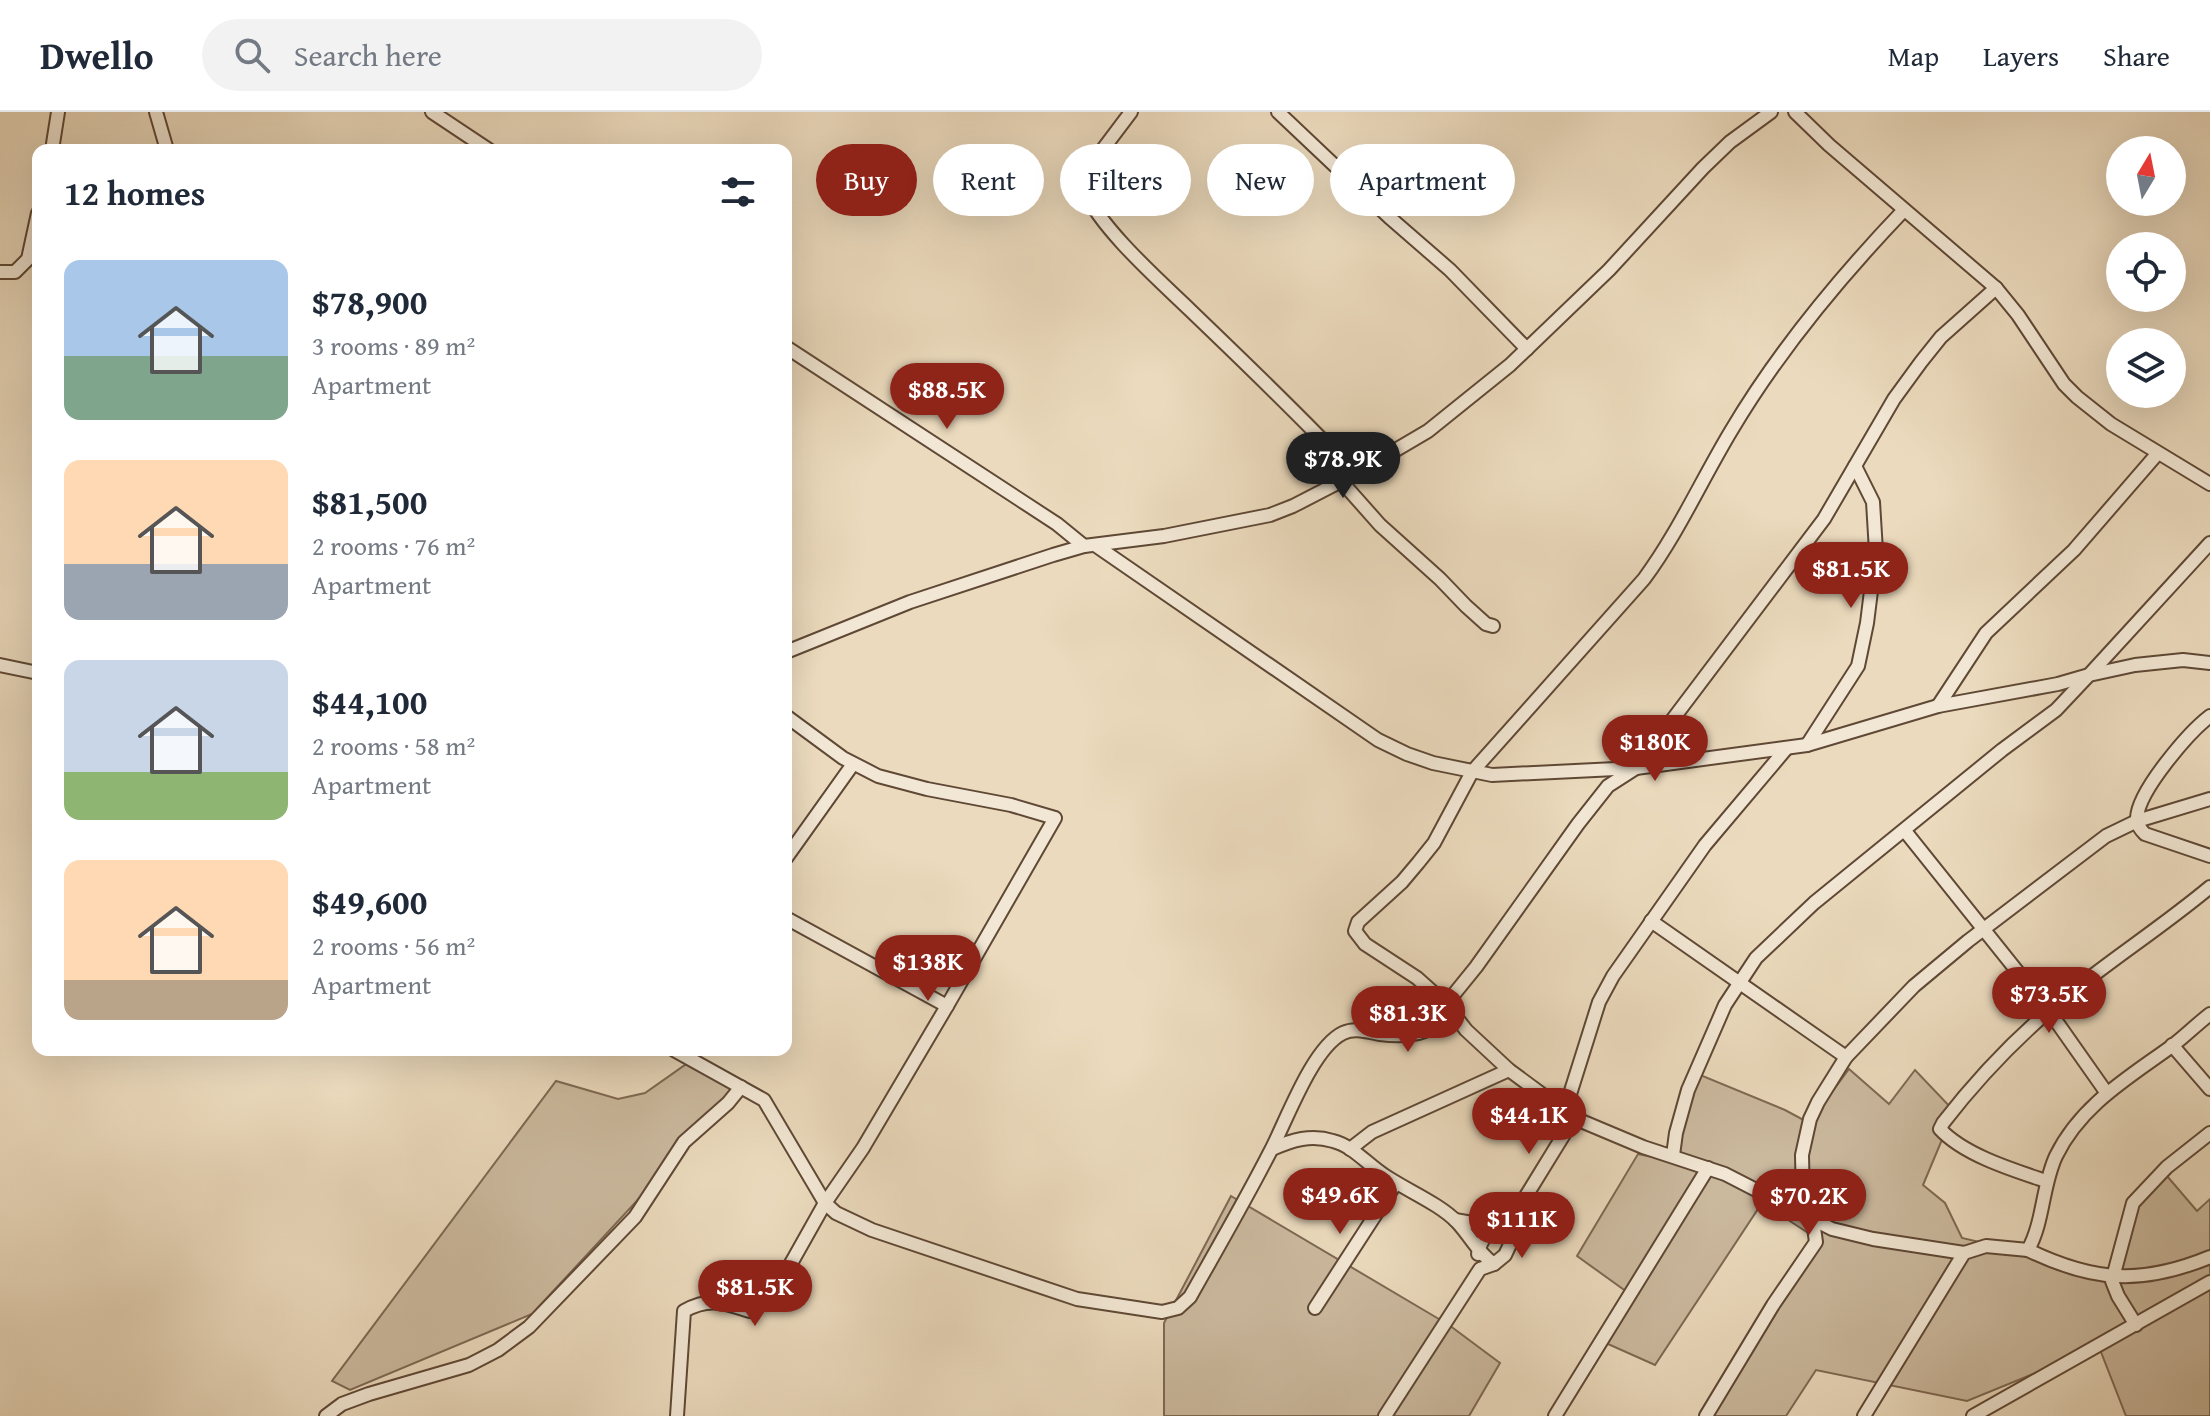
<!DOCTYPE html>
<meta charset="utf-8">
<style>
:root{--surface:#fff;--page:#f2f2f3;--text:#1f2937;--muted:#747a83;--line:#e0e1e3;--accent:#8f2418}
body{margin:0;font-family:"Gentium Book Plus",serif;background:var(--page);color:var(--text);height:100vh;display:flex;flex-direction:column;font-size:30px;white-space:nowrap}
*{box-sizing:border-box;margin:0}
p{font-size:26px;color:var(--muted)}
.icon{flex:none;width:44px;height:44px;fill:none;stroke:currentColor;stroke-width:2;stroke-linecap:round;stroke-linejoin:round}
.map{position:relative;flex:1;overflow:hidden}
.side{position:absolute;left:32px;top:32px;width:760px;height:912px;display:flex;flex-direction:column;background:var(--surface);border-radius:16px;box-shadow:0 8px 32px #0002}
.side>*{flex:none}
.hud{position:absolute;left:816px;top:32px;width:760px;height:72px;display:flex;gap:16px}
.needle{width:52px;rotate:10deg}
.fabs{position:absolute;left:2106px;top:24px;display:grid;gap:16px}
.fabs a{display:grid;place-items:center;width:80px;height:80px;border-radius:50%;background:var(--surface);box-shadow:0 8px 32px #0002;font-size:40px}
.price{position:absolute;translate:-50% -68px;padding:0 18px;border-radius:28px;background:var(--accent);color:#fff;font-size:26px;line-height:52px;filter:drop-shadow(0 2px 4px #0008)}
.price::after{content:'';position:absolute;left:50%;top:48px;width:24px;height:18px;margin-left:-12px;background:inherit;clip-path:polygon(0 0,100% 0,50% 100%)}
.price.active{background:#222;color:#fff}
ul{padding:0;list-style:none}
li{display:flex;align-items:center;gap:24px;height:200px;padding:0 32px}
li span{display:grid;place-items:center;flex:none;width:224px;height:160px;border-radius:16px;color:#555}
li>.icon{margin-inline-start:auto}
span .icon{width:96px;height:96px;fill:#fffc;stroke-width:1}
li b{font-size:34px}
h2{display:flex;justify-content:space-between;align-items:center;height:96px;padding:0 32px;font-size:34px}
.chip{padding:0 28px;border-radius:36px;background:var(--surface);box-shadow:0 8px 32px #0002;font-size:28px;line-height:72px}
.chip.active{background:var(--accent);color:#fff}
header{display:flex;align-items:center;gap:48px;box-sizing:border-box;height:112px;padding:0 40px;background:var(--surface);border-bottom:2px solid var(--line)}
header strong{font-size:38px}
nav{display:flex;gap:44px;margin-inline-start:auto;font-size:28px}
.search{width:560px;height:72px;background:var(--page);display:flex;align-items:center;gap:20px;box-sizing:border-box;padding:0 28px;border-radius:44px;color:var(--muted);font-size:30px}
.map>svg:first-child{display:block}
.green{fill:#cbb99e;stroke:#7e6853;stroke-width:2}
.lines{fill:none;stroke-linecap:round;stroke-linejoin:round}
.minor-casing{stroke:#5f4835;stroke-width:16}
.minor{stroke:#f2e7d4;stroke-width:12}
</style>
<header>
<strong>Dwello</strong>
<div class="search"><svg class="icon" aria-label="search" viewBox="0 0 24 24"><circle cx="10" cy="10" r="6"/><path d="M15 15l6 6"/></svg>Search here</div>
<nav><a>Map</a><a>Layers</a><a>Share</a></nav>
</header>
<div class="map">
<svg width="2210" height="1304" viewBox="0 0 2210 1304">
<rect width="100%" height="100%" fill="#ebdabd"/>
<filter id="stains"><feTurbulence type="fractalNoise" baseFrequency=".0025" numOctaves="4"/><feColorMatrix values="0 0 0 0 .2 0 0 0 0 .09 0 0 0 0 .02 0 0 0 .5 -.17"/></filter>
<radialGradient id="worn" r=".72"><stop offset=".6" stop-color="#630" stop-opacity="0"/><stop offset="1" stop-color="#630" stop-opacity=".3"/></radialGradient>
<!-- green -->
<g class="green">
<polygon points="692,948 746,971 532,1202 350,1278 332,1269 556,969 618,987 645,981"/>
<polygon points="1849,957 1889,992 1915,958 1954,999 1923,1073 1945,1091 1962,1126 2116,1162 2140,1089 2161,1057 2197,1099 2210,1087 2210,1304 2126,1304 2099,1235 1967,1289 1816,1258 1786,1304 1701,1304 1819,1128 1762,1091 1655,1253 1599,1228 1627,1180 1577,1144 1638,1042 1672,1049 1698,962 1785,998 1809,1011"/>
<polygon points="1231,1084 1449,1213 1500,1251 1469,1304 1164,1304 1164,1211"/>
</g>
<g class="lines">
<defs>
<g id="minor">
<polyline points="156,0 167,38"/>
<polyline points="432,0 489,38"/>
<path d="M1131,0l-46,61c-2,7 -3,11 0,18 15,37 75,90 105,119 56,54 112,107 165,164"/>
<polyline points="1278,0 1389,105 1450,158 1527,237"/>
<polyline points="1795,0 1829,33 1996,176 2018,203 2064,272 2077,285 2111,312 2210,372"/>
<polyline points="52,38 58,0"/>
<path d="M1904,98c-65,68 -125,140 -173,221 -30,50 -53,102 -87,148l-172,193 -38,71 -16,20 -16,19 -44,40 -3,9 10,13 52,34 29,26 20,26 43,40 65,48 69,29 82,27 107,55 41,10 91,14"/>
<polyline points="0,160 15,160 28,147 38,101"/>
<polyline points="786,235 1057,412 1084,434"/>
<polyline points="1341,369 1380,413 1440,467 1466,494 1486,512 1493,514"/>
<polyline points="1095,433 1378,628 1407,642 1433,651 1492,663 1636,656 1807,633 1938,594 2058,572 2089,563 2210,431"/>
<polyline points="786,540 910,490 1053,443 1084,434 1164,424 1270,403 1293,394 1355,362 1428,319 1510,253 1609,158 1703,56 1730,30 1771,0"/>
<polyline points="0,553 38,561"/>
<polyline points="1938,594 1986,521 2074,438 2158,341"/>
<path d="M2210,604c-21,16 -72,75 -73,102 0,7 3,11 8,16l65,22"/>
<polyline points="1807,633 1858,554 1867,511 1876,439 1873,390 1855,354"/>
<polyline points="1905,719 2049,899 2106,980"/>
<polyline points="786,746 853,652"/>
<polyline points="786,806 947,894"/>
<polyline points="1651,809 1846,945"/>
<polyline points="1446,892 1476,855 1578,712 1608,674 1636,656 1824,407 1894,287 1921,250 1941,225 1996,176"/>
<polyline points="2172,933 2210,977"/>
<path d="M674,938l90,50 61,103 11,10 36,17 205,69 85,13 16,-4 12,-11c27,-48 55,-96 80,-145 16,-30 42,-104 73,-119 12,-6 25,-1 37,1 30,4 49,-1 74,-18"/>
<polyline points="1565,998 1599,890 1613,864 1705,733 1786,637"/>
<path d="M1272,1037c20,-9 39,-15 61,-8 20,5 34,23 51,34 22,15 56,29 73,47 13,14 22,32 37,42"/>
<polyline points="1350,1037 1372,1020 1509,958"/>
<polyline points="1673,1043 1676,1021 1688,978 1725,893 1756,846 1814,791 2002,638 2056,598 2089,563 2135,553 2183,548 2210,551"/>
<path d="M2046,1069c-33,-11 -82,-26 -106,-52l3,-6c34,-44 72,-84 115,-120 49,-41 103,-75 152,-116"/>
<polyline points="1455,1108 1495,1115 1513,1126"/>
<path d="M2028,1138c66,32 114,35 182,7"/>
<path d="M1478,1142c2,-19 21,-31 37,-40"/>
<polyline points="1315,1196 1396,1071"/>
<polyline points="2136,1213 2118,1184 2112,1169 2133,1091 2167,1055 2210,1021"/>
<polyline points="326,1304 342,1292 369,1282 469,1253 498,1238 529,1215 635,1105 684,1030 728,991 741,975"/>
<path d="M677,1304l7,-105c26,-14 39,-8 66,0l21,-12 54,-96 38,-55 84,-142 108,-188 -44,-13 -84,-16 -49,-13 -35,-18 -57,-42"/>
<polyline points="1385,1304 1480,1157 1494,1152 1505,1143 1513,1126 1515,1102 1574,1006"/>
<polyline points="1555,1304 1708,1056"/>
<polyline points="1706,1304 1773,1193 1816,1130 1814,1116 1803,1088 1802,1043 1810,1007 1818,990 1846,945 1914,874 1968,829 2106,724 2137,709 2210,687"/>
<path d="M1864,1304l100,-163 22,-7 42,4c16,-29 14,-64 28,-94 25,-51 72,-78 116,-110 13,-10 25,-22 38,-32"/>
<polyline points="1973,1304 2210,1170"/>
</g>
</defs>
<!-- minor casing -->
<use href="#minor" class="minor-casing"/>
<!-- minor -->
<use href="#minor" class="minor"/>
</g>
<rect width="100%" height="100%" filter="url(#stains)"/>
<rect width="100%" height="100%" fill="url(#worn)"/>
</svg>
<div class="fabs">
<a><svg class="needle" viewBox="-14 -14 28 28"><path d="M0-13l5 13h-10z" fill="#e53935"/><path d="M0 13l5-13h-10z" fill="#747a83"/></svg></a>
<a><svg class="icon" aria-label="locate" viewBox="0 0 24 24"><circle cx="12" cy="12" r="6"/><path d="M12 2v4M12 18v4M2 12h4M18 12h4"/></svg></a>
<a><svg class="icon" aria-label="layers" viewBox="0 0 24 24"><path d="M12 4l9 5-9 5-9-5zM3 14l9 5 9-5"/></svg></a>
</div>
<b class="price" style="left:947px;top:319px">$88.5K</b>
<b class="price active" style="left:1343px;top:388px">$78.9K</b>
<b class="price" style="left:1851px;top:498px">$81.5K</b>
<b class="price" style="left:1655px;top:671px">$180K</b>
<b class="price" style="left:928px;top:891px">$138K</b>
<b class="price" style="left:2049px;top:923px">$73.5K</b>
<b class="price" style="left:1408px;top:942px">$81.3K</b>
<b class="price" style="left:1529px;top:1044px">$44.1K</b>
<b class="price" style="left:1340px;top:1124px">$49.6K</b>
<b class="price" style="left:1809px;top:1125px">$70.2K</b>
<b class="price" style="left:1522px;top:1148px">$111K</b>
<b class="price" style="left:755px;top:1216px">$81.5K</b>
<div class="hud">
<a class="chip active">Buy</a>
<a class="chip">Rent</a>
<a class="chip">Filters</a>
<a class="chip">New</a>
<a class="chip">Apartment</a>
</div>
<section class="side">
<h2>12 homes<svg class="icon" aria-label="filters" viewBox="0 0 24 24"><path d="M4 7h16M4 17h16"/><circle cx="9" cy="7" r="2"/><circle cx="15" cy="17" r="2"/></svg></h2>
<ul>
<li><span style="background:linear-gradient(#a9c7e8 60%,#7fa58c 0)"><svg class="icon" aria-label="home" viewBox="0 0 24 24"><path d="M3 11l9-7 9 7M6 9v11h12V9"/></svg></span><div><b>$78,900</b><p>3 rooms · 89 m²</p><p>Apartment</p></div></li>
<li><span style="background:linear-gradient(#ffd9b3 65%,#9aa5b1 0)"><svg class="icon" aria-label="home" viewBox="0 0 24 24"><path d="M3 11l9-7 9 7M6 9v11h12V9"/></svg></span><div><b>$81,500</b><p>2 rooms · 76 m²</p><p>Apartment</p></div></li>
<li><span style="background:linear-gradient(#c9d6e8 70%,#8fb573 0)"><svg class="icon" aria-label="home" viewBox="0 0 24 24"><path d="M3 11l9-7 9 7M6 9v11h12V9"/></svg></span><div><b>$44,100</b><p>2 rooms · 58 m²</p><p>Apartment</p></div></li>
<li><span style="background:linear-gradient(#ffd9b3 75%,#b9a48a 0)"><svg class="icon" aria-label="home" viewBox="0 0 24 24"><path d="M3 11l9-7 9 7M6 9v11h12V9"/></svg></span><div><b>$49,600</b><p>2 rooms · 56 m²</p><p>Apartment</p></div></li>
</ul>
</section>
</div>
